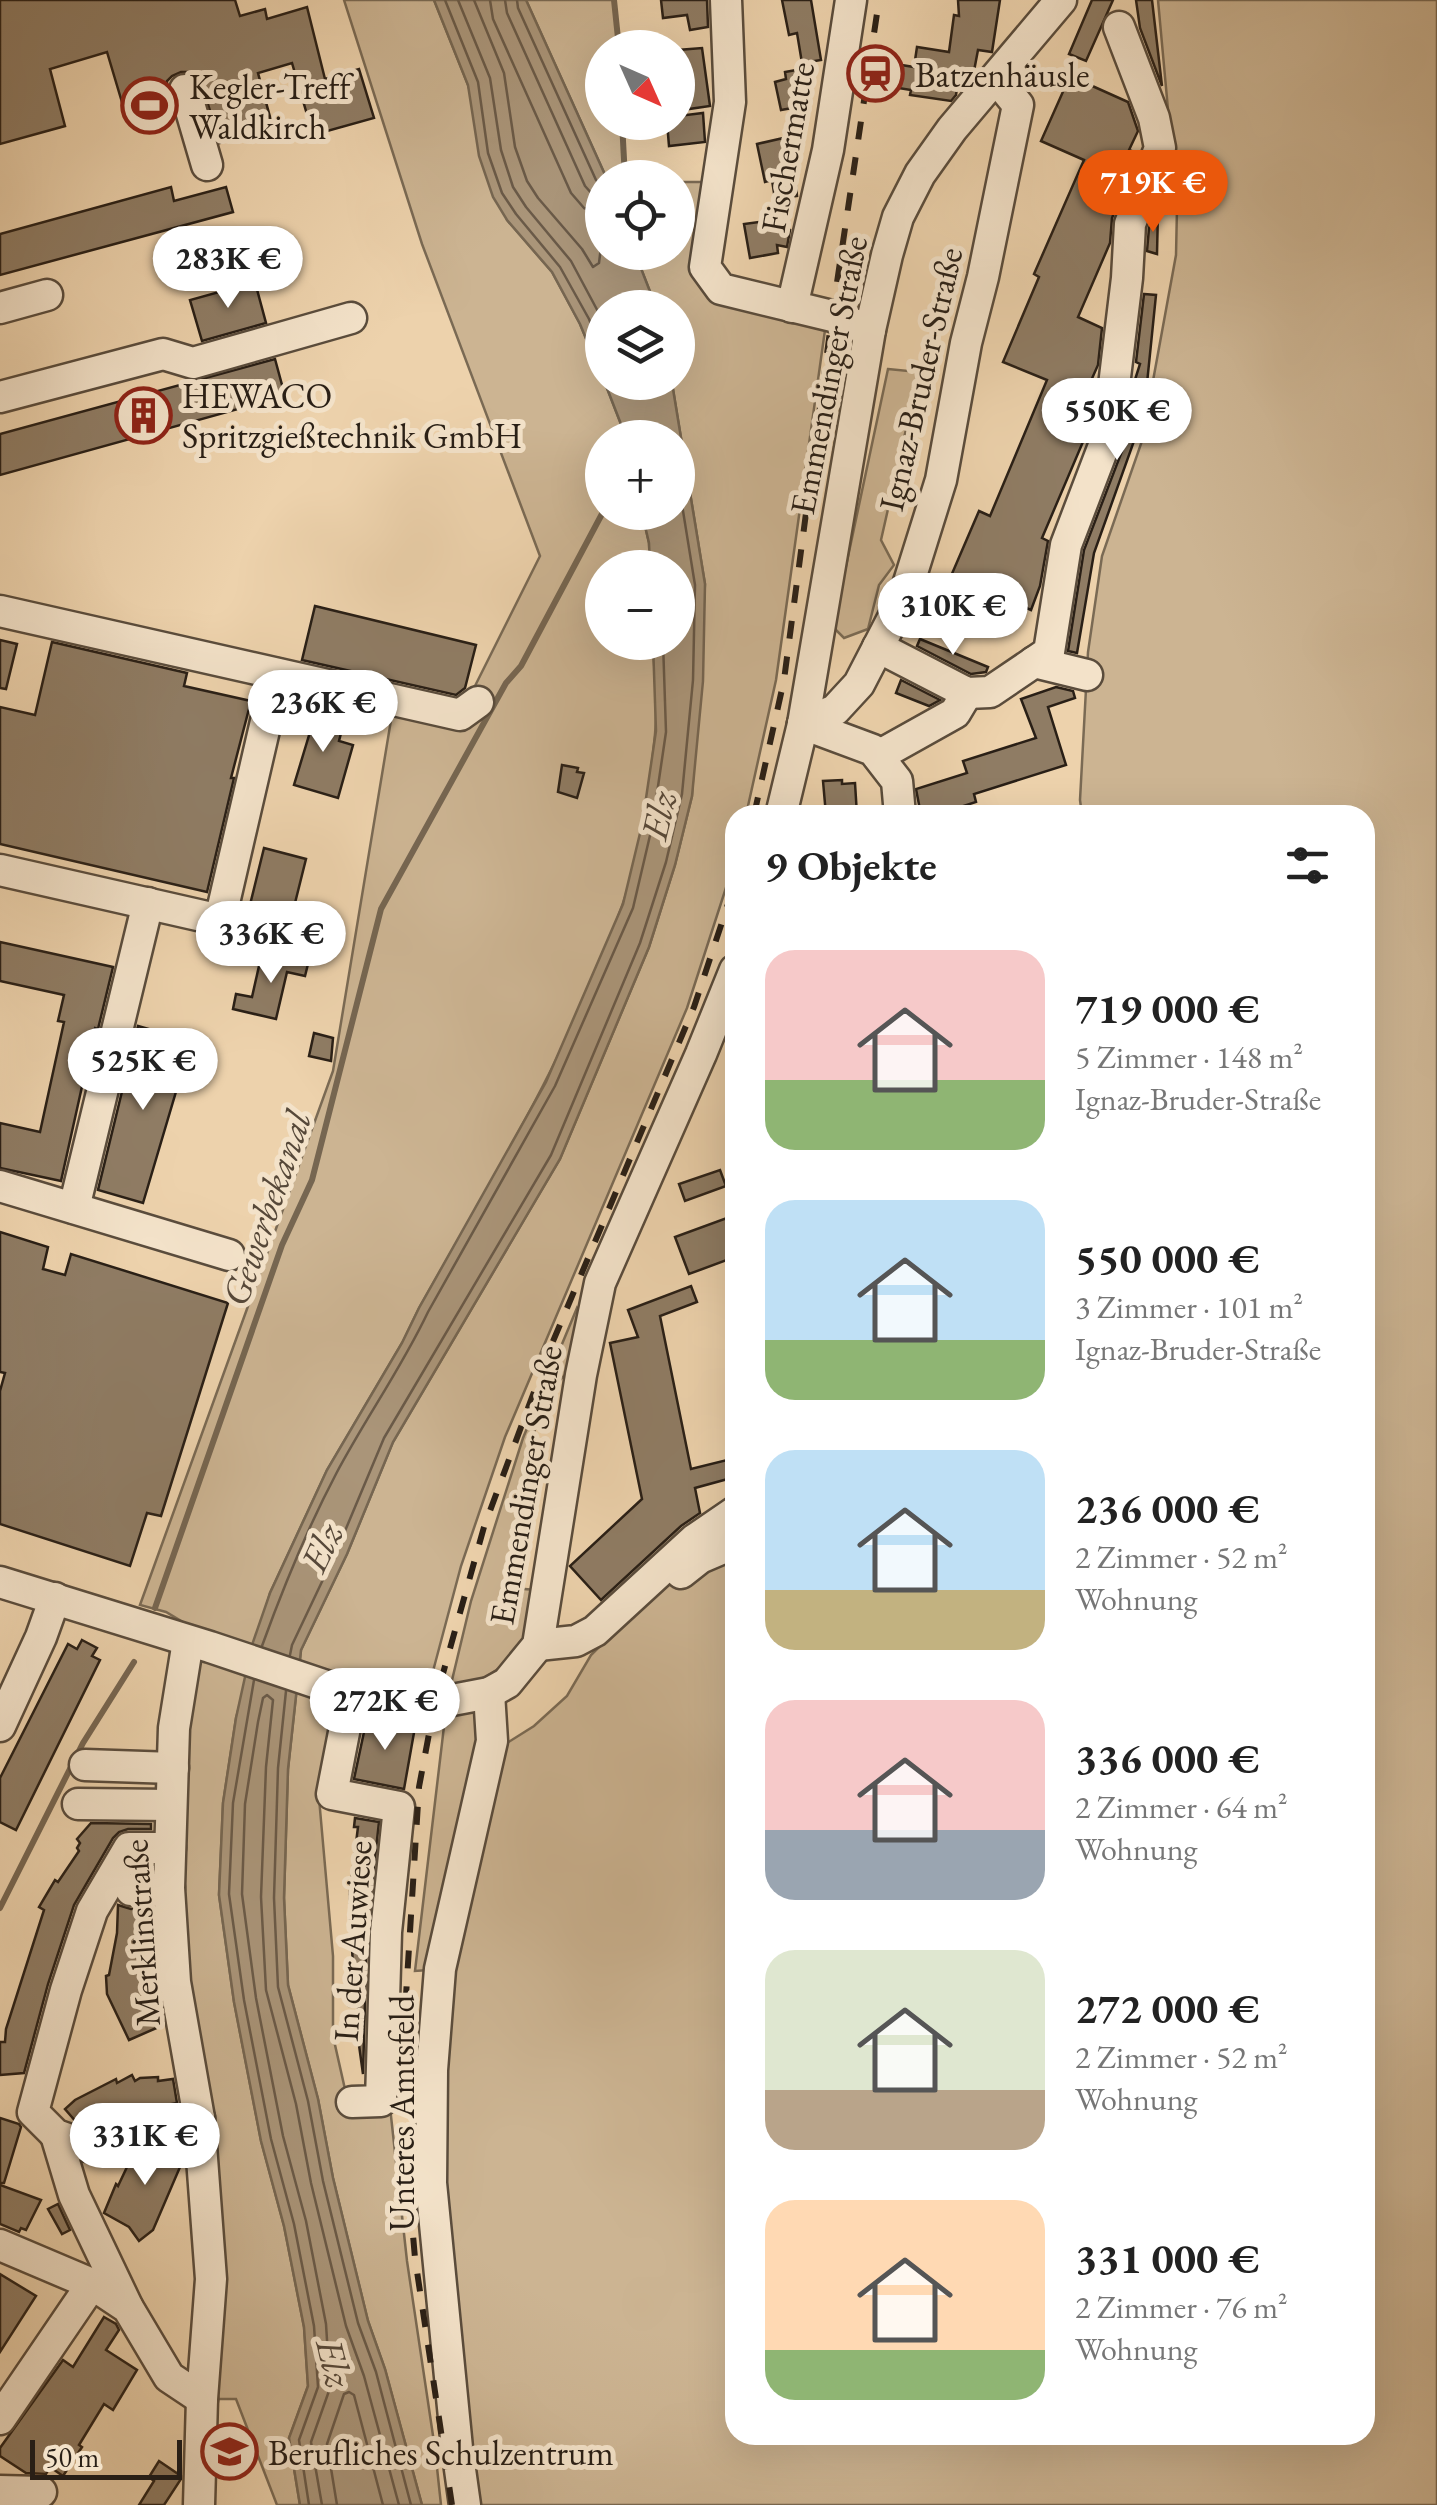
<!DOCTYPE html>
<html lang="de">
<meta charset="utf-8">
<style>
:root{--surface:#fff;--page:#f2f2f2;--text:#222;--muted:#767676;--accent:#ea580c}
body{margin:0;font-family:"EB Garamond",serif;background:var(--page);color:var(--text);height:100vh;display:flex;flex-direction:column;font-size:38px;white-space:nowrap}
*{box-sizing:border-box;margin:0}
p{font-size:32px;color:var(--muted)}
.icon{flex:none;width:55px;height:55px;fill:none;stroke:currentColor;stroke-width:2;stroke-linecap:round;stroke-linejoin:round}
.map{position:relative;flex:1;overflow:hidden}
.panel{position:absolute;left:725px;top:805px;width:650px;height:1640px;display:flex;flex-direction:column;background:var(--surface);border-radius:30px;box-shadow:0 10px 40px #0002}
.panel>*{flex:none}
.needle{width:65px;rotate:135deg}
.fabs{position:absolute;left:585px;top:30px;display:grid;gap:20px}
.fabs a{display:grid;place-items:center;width:110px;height:110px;border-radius:50%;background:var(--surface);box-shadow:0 10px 40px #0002;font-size:50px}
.scale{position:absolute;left:30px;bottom:25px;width:152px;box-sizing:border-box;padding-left:10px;border:5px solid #291f16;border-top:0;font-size:28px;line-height:35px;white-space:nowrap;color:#291f16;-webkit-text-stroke:8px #f3e2c9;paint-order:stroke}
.price{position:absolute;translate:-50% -85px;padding:0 22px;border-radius:35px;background:#fff;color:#222;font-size:32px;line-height:65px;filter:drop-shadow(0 2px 5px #0008)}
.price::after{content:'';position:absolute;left:50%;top:60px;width:30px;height:22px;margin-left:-15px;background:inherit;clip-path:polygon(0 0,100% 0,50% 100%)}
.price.on{background:var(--accent);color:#fff}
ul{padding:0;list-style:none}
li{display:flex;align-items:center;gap:30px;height:250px;padding:0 40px}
li span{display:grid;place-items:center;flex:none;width:280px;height:200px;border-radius:30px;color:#555}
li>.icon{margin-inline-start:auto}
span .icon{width:120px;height:120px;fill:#fffc;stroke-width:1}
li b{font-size:42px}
h2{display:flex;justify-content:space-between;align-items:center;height:120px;padding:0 40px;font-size:42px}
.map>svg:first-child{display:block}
.green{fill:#ccb492;stroke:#7a6a54;stroke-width:2.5}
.water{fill:#aa9579;stroke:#766651;stroke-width:2.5}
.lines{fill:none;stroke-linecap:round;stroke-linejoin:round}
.shore{stroke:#6a5a48;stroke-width:2.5}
.stream{stroke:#766651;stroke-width:6}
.building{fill:#8f7c64;stroke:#291f16;stroke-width:2.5}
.minor-casing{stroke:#5a4c3c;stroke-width:35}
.minor{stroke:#f3e2c9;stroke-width:30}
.rail{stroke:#291f16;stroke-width:6;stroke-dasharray:18 18;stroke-linecap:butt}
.labels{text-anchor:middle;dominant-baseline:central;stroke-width:10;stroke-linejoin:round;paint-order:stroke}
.poi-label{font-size:35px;fill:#291f16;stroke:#f3e2c9;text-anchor:start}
.street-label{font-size:35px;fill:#291f16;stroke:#f3e2c9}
.water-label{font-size:38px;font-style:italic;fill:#564839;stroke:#f3e2c9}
</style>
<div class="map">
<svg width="1437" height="2505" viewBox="0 0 1437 2505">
<rect width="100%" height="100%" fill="#edd2ac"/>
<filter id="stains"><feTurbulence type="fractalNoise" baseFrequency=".002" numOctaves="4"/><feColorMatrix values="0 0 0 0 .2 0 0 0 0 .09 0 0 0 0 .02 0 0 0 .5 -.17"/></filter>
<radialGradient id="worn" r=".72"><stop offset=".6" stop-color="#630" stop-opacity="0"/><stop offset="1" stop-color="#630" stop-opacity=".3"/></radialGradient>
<!-- green -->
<g class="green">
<path d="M344,0h90l34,85 39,135 45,52 28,52 22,53v5l3,1 21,54 -24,1v74l40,1 7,30 1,24 -48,1v74l51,1c1,29 5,61 2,91 -5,52 -16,123 -33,172 -50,142 -129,272 -203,402l-17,35 -75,127 -57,123 -34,125 -13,85 -4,92 15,107 27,139 23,85 20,101 4,59 -19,52 11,67h-23l-41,-106h-34l9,-120 -42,-391 32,-255 -35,-21 -26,-7 193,-534 59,-357 76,-14 72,-144 -118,-312z"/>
<polygon points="526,0 614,0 619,47 602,48 602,122 622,123 625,177 606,177"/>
<polygon points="1158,0 1437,0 1437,2505 465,2505 432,2070 507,1743 534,1726 567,1696 591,1655 711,1536 735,1522 735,2435 1365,2435 1365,815 1082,815 1080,800 1088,652 1102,556 1142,441 1176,255 1177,208"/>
<polygon points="678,182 710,182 712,298 825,330 776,680 746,815 735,815 735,860 687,1008 505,1437 461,1566 424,1705 359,1697 319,1798 333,1956 333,2036 349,2107 390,2107 407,2261 435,2449 441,2505 422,2505 385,2369 368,2321 333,2178 318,2099 288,1985 284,1898 288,1769 301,1650 347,1554 393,1442 560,1159 649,947 675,865 692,796 705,584 672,383 678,382 678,308 656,307 635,253 678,252"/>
<polygon points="888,369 919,372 881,540 894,565 879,585 868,629 844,638 833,627"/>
<polygon points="577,1308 579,1311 566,1374 539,1401 512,1588 536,1590 527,1635 501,1667 471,1687 485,1734 429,1970 415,1971 447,1701 471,1601 523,1438"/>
</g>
<!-- water -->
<g class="water">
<polygon points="434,0 526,0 606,177 602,178 602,252 635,253 656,307 602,308 602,377 580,324 552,272 507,220 493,197 479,156 468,85"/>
<polygon points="605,383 672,383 705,584 703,681 692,796 675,865 649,947 560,1159 393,1442 347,1554 301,1650 288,1769 284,1898 288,1985 318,2099 333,2178 368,2321 385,2369 422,2505 300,2505 289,2438 308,2386 304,2327 284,2226 261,2141 234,2002 219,1895 223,1803 236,1718 252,1645 270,1593 327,1470 402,1343 419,1308 546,1082 623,904 642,825 656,731 653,643 678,642 678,568 650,567 649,543 642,513 678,512 678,438 626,437"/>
</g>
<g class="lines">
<!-- shore -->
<g class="shore">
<polyline points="445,0 478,82 488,153 502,193 516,214 560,267 589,319 602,351"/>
<polyline points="458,0 490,78 501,150 513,187 526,207 571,261 602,319"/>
<polyline points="474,0 504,73 515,147 527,181 538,198 582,249 593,267 599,263 602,239"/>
<polyline points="490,0 493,19 571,193 584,208 602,215"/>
<polyline points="505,0 507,13 585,186 593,195 602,200"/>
<polyline points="517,0 518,8 596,180 602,187"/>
<path d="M262,1646c21,-58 45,-117 74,-172 29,-55 65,-105 92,-162l127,-226 78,-178 19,-81 14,-95 -3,-90"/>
<polyline points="290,1655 292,1645 337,1550 384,1438 551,1155 640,943 666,862 682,794 693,680 695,585 678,480"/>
<polyline points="254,1680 233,1803 229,1894 244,2000 271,2139 294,2224 314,2326 318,2387 299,2440 309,2505"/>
<polyline points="286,1691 278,1768 274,1898 278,1987 308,2101 323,2181 358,2323 376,2372 411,2505"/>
<polyline points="322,2505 311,2442 330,2388 326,2324 306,2221 283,2136 256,1998 242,1894 245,1804 258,1722 263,1698 267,1695 273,1700 266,1767 261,1897 266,1990 296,2104 311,2183 346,2326 364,2376 399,2505"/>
<polyline points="337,2505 327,2444 344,2394 349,2392 354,2395 383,2505"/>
</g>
<!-- stream -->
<g class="stream">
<polyline points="614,0 619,48"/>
<polyline points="622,122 625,178"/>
<polyline points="155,1608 282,1245 312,1180 381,909 506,683 521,666 603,512"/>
<polyline points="0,1908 83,1743 134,1662"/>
</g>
</g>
<!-- building -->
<g class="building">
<polygon points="0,0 235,0 240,16 265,9 267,19 307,7 325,79 359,69 374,118 313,135 292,63 258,73 273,128 220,143 198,72 181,72 172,76 167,81 167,87 171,108 159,111 160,116 138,122 137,116 127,119 107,52 50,69 65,126 0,144"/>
<polygon points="661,0 707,0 708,27 690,30 687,15 663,18"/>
<polygon points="782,0 811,0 821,60 802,63 797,33 789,35"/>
<polygon points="958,0 1000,0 992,52 978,50 974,71 960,69 956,95 951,101 910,95 911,90 880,85 883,62 914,67 917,47 949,52 954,15 959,16"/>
<polygon points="1092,0 1113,0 1086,61 1069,54"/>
<polygon points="1136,0 1152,0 1162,86 1140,28"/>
<polygon points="702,48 710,106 689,109 684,83 678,84 678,50"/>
<polygon points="802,69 809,105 781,110 775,82 786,79 785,72"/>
<polygon points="1070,76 1128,102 1138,131 1129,150 1134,152 1121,181 1126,183 1112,218 1110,243 1078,317 1102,328 1098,365 1082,401 1093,405 1091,423 1042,538 1048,541 1040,586 1031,610 951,576 979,511 990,516 1047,380 1003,362 1039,277 1034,274 1084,160 1041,141"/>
<polygon points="703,113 705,142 669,146 667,122 678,122 678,116"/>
<polygon points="792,136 797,157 793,157 797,196 775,199 772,180 765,182 757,144"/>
<polygon points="171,187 174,201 226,187 233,212 0,275 0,234"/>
<polygon points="1156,210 1158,210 1157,254 1147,251 1149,228"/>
<polygon points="759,222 790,230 787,247 777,245 778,253 750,258 744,224"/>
<polygon points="255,282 266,323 202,341 190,300"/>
<polygon points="1144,294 1156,295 1144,413 1094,553 1077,653 1068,651 1084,550 1127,438 1133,386 1140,364 1136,362"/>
<polygon points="275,359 285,396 0,475 0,434"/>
<polygon points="315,606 476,645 465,688 456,695 302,660"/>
<polygon points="920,639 988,667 986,672 971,674 917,646"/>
<polygon points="0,640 17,644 6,689 0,688"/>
<polygon points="52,642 187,673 184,686 251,701 231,778 234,778 207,892 0,844 0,707 35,715"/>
<polygon points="901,680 940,700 929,706 896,693"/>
<polygon points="1056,687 1073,691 1075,698 1048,707 1066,765 974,794 976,802 936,815 921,815 916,789 967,773 963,761 1036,738 1021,699"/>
<polygon points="302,711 344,722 339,741 353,745 338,798 294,785 310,732 297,730"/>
<polygon points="562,765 578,768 577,772 584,773 577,798 558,792"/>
<polygon points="842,780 842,784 855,783 857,815 826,815 823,781"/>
<polygon points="264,848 306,859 287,935 245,925"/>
<polygon points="0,942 113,967 98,1029 95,1028 61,1181 0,1168 0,1123 40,1132 64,1022 58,1021 64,995 0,981"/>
<polygon points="273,952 309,960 305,976 287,972 276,1019 233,1009 236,994 252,997 259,966 269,968"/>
<polygon points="138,1026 191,1041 143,1203 98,1190"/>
<polygon points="314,1033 333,1038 331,1061 309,1056"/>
<polygon points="720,1170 726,1186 685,1201 679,1184"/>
<polygon points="735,1215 735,1257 689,1274 675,1237"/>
<polygon points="0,1232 48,1247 43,1269 65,1275 71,1254 228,1303 161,1516 147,1513 130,1566 0,1524 0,1391 5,1373 0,1372"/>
<polygon points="691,1286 697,1302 660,1316 691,1469 735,1458 735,1477 695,1488 700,1513 681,1526 601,1600 570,1566 642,1499 610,1343 638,1337 628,1310"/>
<polygon points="82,1640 97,1648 92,1656 100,1660 16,1830 0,1822 0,1778 68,1644 77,1649"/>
<polygon points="367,1718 415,1727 404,1789 354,1779"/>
<polygon points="355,1818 379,1822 367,1931 363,2074 358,2038 358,2007 349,2006 349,1980 354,1980 352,1949 356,1921 350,1921 350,1891 358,1827 354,1827"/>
<polygon points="91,1823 151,1824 151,1829 128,1829 119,1832 113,1838 74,1905 48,1984 24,2073 0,2075 0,2042 5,2042 6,2029 44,1910 39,1907 55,1880 58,1882 79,1851 77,1848 80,1843 77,1839"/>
<polygon points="118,1905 131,1909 144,1908 146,1939 151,1940 144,1990 161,2026 129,2040 107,1994 106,1976 109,1975 117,1933"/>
<polygon points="132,2075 135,2081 140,2078 158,2077 158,2081 173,2079 177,2103 128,2113 128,2111 125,2114 83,2125 77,2123 65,2109 75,2100 116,2079 117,2083"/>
<polygon points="0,2118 19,2124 21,2127 4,2183 0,2183"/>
<polygon points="173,2143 180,2143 180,2167 153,2230 139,2241 129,2227 104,2213 116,2184 118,2186 127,2167 127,2152"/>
<polygon points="0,2185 41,2200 26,2230 21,2228 19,2232 0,2224"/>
<polygon points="58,2204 70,2230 62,2234 48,2209"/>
<polygon points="0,2274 36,2296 0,2352"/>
<polygon points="104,2317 116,2324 119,2330 106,2350 137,2370 113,2410 104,2404 79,2445 82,2447 63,2476 50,2467 46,2474 26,2473 0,2456 0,2448 63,2360 73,2367"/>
<polygon points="159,2461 181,2476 181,2479 164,2505 139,2505 154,2481 149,2477"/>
</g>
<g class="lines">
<defs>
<g id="minor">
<polyline points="726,0 730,102 705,267 721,289 832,316 870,330"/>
<polyline points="185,90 207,165"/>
<polyline points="792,307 828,150 851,0"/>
<polyline points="0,308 47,295"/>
<polyline points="0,397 163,354 193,363 351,318"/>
<polyline points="0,611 460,715 478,702"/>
<polyline points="878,647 967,693 990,692 1049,652 1066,545 1108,435 1127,278 1130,224 1160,148 1154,118 1119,27"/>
<polyline points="1034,662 1087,675"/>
<polyline points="803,724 835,710 859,684 905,595 941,480 966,343 983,277 1018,105 996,78"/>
<polyline points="803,724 873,750 897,781 900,815"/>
<polyline points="878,756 955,713 967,693"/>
<polyline points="781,815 803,724 870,330 887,255 898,217 920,174 952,129 1061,0"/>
<polyline points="0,870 220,920 277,674"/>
<polyline points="0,1186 229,1255"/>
<polyline points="74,1208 148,903"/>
<polyline points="681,1573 700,1558 735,1543"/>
<polyline points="0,1582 210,1647 359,1697 390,1704 424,1705 447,1701 489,1693 507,1683 538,1645 581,1375 600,1283 701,1054 735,970"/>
<polyline points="188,1641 174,1728 169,1888 175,1982 199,2118 211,2279 202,2399 199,2505"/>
<polyline points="538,1645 576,1641 595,1631 694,1540 735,1512"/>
<polyline points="0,1726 41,1637 55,1598"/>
<polyline points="85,1765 173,1768"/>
<polyline points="78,1804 171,1805"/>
<polyline points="170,1848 129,1848 92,1911 66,1990 33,2112 56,2135 87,2146 106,2137 199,2118"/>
<polyline points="131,1890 169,1888"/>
<polyline points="352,2102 381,2101 386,1932 399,1807 332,1794 348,1712 359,1697"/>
<polyline points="56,2135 74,2195 127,2306"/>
<polyline points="0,2245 92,2284 128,2308 169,2377 202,2399"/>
<polyline points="0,2419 92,2284"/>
<polyline points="0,2491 41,2492"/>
<polyline points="465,2505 457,2448 431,2183 432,2070 440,1969 492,1741 489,1693"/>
</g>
</defs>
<!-- minor casing -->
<use href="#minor" class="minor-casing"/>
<!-- minor -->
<use href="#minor" class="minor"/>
<!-- rail -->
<g class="rail">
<polyline points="754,815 784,680 832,316 879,0"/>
<polyline points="452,2505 415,2258 405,2144 402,2060 419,1787 435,1702 484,1527 551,1346 694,1007 735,883"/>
</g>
</g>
<!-- icons -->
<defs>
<symbol id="station-ring" viewBox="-11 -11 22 22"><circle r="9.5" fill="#f3e2c9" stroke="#8f2418" stroke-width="1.5"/><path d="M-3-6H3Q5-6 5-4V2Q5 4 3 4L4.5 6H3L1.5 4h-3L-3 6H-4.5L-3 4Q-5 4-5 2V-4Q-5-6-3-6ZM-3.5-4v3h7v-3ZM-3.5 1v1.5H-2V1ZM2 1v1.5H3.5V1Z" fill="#8f2418"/></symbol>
<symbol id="stadium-ring" viewBox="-11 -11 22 22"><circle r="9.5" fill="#f3e2c9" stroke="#8f2418" stroke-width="1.5"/><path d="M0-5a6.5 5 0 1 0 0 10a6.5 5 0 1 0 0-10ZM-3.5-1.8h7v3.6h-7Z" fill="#8f2418"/></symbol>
<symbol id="building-ring" viewBox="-11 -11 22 22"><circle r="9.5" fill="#f3e2c9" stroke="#8f2418" stroke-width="1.5"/><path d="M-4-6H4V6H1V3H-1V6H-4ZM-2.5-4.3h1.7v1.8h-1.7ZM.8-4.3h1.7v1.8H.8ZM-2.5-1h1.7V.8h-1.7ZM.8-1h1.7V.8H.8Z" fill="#8f2418"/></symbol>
<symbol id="school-ring" viewBox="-11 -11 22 22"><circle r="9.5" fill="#f3e2c9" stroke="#8f2418" stroke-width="1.5"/><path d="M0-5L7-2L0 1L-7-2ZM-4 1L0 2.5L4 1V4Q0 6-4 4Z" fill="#8f2418"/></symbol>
</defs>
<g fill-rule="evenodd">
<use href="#station-ring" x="844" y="42" width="63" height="63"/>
<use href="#stadium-ring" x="118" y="74" width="63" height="63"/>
<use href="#building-ring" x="112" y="384" width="63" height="63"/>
<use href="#school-ring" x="198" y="2420" width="63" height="63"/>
</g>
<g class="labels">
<!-- poi labels -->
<g class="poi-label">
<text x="915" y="74">Batzenhäusle</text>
<text x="189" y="86">Kegler-Treff<tspan x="189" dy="40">Waldkirch</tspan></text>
<text x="182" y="395">HEWACO<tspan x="182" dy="40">Spritzgießtechnik GmbH</tspan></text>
<text x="268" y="2452">Berufliches Schulzentrum</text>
</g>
<!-- street labels -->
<g class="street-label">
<text transform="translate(787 147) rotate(-80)">Fischermatte</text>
<text transform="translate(828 375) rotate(-79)">Emmendinger Straße</text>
<text transform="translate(920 379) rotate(-77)">Ignaz-Bruder-Straße</text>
<text transform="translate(525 1485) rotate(-80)">Emmendinger Straße</text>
<text transform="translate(141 1933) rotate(-94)">Merklinstraße</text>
<text transform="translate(352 1941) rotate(-86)">In der Auwiese</text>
<text transform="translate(401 2113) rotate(-90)">Unteres Amtsfeld</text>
</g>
<!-- water labels -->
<g class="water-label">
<text transform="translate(658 815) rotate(-77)">Elz</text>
<text transform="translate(266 1208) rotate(-71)">Gewerbekanal</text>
<text transform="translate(321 1547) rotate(-65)">Elz</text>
<text transform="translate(335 2363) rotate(76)">Elz</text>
</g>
</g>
<rect width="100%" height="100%" filter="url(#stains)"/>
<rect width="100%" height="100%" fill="url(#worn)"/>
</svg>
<div class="fabs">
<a><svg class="needle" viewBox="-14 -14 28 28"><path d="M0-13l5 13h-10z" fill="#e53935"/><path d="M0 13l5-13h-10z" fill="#767676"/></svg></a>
<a><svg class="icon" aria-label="locate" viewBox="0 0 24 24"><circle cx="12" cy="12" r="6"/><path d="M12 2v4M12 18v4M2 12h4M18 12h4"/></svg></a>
<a><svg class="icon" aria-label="layers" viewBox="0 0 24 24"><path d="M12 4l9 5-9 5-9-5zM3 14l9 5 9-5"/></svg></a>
<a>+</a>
<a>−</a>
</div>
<div class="scale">50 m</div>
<b class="price on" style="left:1153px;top:235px">719K €</b>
<b class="price" style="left:228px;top:311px">283K €</b>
<b class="price" style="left:1117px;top:463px">550K €</b>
<b class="price" style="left:953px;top:658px">310K €</b>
<b class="price" style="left:323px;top:755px">236K €</b>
<b class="price" style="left:271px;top:986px">336K €</b>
<b class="price" style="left:143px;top:1113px">525K €</b>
<b class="price" style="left:385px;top:1753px">272K €</b>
<b class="price" style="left:145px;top:2188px">331K €</b>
<section class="panel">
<h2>9 Objekte<svg class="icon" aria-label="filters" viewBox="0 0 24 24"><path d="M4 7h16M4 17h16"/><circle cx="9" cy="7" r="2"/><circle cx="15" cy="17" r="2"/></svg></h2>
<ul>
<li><span style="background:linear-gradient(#f6c9c9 65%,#8fb573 0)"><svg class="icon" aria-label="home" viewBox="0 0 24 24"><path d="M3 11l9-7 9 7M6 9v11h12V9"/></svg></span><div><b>719 000 €</b><p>5 Zimmer · 148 m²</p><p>Ignaz-Bruder-Straße</p></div></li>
<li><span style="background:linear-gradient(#bfe0f5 70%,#8fb573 0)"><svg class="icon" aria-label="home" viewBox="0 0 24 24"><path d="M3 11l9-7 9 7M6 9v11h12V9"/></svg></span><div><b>550 000 €</b><p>3 Zimmer · 101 m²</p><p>Ignaz-Bruder-Straße</p></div></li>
<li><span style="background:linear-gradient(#bfe0f5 70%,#c2b280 0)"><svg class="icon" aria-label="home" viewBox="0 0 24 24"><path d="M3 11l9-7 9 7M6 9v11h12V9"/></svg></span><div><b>236 000 €</b><p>2 Zimmer · 52 m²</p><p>Wohnung</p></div></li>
<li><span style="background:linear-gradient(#f6c9c9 65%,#9aa5b1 0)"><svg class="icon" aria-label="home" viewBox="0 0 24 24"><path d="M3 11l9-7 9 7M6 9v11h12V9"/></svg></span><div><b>336 000 €</b><p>2 Zimmer · 64 m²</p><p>Wohnung</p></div></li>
<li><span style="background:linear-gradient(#dfe7d0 70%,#b9a48a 0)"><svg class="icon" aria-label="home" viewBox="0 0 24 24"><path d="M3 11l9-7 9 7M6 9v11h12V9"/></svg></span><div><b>272 000 €</b><p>2 Zimmer · 52 m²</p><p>Wohnung</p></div></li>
<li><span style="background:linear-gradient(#ffd9b3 75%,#8fb573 0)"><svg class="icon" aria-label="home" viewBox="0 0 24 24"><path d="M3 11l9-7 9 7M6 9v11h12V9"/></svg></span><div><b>331 000 €</b><p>2 Zimmer · 76 m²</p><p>Wohnung</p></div></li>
</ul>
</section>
</div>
